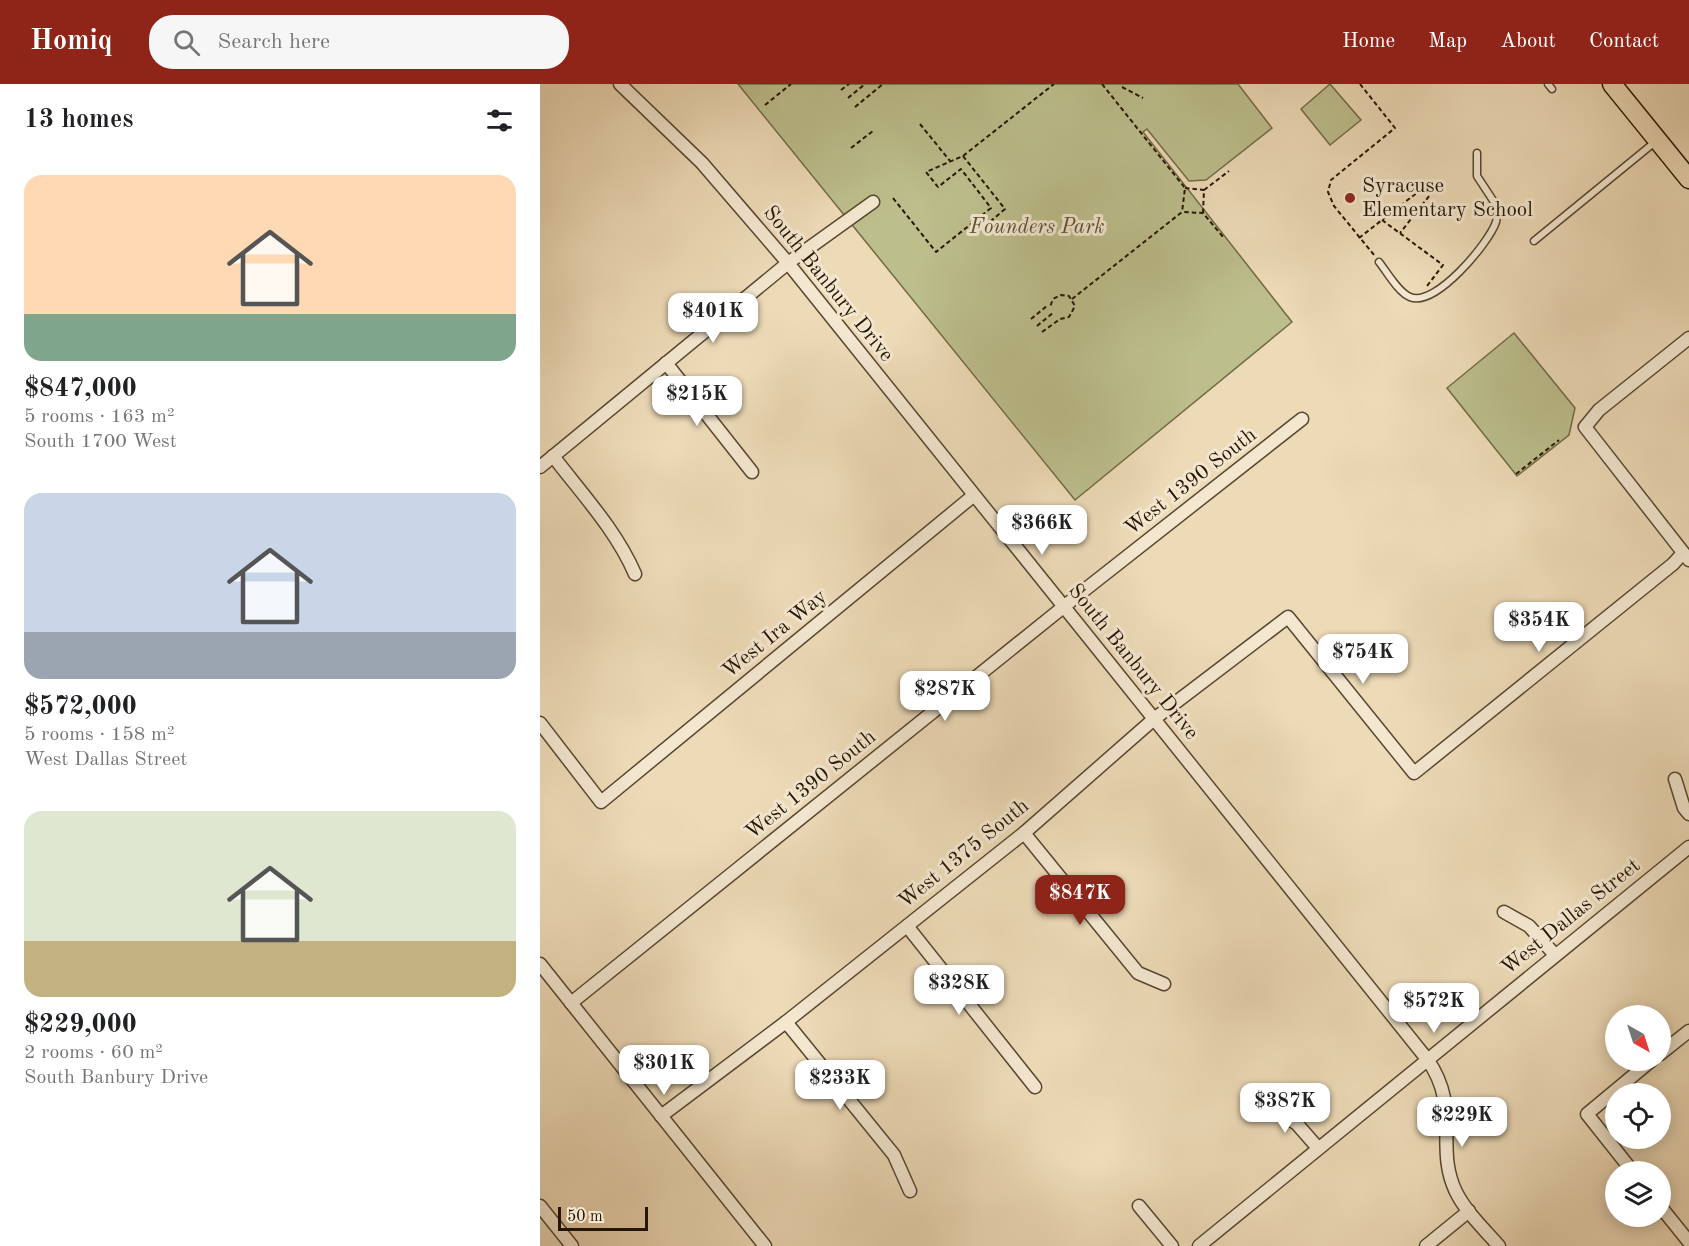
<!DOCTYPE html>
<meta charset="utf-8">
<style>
:root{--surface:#fff;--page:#f6f6f6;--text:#202124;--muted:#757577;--accent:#8f2418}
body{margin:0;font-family:"Old Standard TT",serif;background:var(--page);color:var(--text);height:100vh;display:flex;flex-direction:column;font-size:22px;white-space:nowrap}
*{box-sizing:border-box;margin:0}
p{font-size:20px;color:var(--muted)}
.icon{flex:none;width:33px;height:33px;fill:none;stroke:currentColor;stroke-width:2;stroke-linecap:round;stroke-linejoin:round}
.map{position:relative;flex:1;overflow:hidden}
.side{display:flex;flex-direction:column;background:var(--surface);width:540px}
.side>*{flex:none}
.needle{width:39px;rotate:141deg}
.tools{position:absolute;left:1065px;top:921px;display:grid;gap:12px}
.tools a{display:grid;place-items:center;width:66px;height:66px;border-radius:50%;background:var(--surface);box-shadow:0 3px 15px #0003;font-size:30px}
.scale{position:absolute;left:18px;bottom:15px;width:90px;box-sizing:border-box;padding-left:6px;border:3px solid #261502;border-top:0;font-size:16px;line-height:21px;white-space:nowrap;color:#261502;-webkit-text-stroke:4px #f3e7d0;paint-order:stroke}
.price{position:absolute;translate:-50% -51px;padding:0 14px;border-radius:12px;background:#fff;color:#222;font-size:20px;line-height:39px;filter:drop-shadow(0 2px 3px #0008)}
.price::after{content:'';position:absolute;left:50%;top:36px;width:18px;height:14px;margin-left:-9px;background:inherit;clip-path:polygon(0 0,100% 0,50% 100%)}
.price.selected{background:var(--accent);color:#fff}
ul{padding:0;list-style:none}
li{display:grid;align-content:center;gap:12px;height:318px;padding:0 24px}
li span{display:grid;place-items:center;height:186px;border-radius:18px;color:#555}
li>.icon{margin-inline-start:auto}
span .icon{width:108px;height:108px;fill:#fffc;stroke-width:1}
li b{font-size:26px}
h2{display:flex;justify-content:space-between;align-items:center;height:72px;padding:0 24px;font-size:26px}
header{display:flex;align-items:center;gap:36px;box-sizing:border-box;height:84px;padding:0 30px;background:var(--accent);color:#fff}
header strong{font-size:28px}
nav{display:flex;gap:33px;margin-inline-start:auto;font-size:21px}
.search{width:420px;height:54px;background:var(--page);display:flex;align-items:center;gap:15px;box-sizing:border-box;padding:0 21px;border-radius:24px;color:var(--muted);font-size:22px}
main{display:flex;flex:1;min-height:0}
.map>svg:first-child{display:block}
.green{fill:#bcbe8c;stroke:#716a47;stroke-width:1.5}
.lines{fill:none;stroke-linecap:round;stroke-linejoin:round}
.service-casing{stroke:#58462f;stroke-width:9}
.minor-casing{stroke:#58462f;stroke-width:15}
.primary-casing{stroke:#261502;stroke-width:21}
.path{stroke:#261502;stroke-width:2;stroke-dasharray:4.5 3;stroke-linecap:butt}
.service{stroke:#f3e7d0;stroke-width:6}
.minor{stroke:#f3e7d0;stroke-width:12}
.primary{stroke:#eddab7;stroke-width:18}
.poi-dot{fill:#8f2418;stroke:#f3e7d0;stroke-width:2}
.labels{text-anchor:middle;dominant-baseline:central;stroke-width:6;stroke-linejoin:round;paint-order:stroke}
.poi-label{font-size:21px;fill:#261502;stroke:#f3e7d0;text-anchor:start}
.park-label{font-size:21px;font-style:italic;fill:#5a5032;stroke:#f3e7d0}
.street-label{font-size:21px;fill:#261502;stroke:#f3e7d0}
</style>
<header>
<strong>Homiq</strong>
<div class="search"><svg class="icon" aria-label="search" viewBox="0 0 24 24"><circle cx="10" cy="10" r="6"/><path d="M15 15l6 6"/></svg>Search here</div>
<nav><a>Home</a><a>Map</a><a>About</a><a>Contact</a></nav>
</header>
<main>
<section class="side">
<h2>13 homes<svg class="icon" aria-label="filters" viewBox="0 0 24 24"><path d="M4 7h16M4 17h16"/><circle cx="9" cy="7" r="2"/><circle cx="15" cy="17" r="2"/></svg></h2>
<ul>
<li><span style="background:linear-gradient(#ffd9b3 75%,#7fa58c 0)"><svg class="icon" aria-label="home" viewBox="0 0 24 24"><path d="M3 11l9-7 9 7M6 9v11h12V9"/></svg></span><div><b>$847,000</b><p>5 rooms · 163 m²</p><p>South 1700 West</p></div></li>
<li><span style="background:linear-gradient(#c9d6e8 75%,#9aa5b1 0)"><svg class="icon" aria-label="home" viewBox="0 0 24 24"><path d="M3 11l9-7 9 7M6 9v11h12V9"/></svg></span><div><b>$572,000</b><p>5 rooms · 158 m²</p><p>West Dallas Street</p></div></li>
<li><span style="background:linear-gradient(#dfe7d0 70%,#c2b280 0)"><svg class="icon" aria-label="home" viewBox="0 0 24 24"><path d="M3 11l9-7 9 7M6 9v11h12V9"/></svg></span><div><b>$229,000</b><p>2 rooms · 60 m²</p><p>South Banbury Drive</p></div></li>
</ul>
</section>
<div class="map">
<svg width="1149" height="1162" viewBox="0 0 1149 1162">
<rect width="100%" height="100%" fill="#eddab7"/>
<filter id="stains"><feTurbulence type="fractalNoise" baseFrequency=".00333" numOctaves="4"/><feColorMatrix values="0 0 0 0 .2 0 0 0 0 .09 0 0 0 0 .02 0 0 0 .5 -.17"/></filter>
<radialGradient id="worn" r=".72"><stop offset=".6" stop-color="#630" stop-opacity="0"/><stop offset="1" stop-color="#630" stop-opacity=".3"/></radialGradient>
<!-- green -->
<g class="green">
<polygon points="198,0 698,0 732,44 666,96 649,97 607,45 603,48 752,238 535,416"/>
<polygon points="790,0 821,36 790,61 761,25"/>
<polygon points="974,249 1035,324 1029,351 977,392 907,304"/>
</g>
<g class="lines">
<defs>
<g id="service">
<polyline points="1008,0 1012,5"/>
<polyline points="994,157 1115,58"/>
<path d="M839,178c8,10 19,30 31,35 25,11 79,-54 86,-75 1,-4 1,-9 2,-14l-21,-32v-23"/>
</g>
<g id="minor">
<path d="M80,0l82,79 86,100 639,796c35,49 7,88 29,133 10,20 28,37 43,54"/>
<polyline points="1149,254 1059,326 1045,343 1149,476"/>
<polyline points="126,279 212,388"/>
<path d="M13,372c29,38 63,74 82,118"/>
<polyline points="0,383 248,179 333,118"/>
<polyline points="0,639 61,718 433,412"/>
<polyline points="1135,695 1144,724 1149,730"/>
<polyline points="484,749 598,889 624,900"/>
<polyline points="964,828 989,842 1015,871"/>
<polyline points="367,842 495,1003"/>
<polyline points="0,880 225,1162"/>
<polyline points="31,919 542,508 762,335"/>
<polyline points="246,938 354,1071 370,1107"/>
<polyline points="1120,970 1149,947"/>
<polyline points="726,1020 757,1040 778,1064"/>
<polyline points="121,1032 246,938 484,749 614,635 748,533 874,689 1133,480 1143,469"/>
<polyline points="1093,1088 1047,1030 1112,976"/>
<polyline points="0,1122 32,1162"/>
<polyline points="599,1122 632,1162"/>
<polyline points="1120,1122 1149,1158"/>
<polyline points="659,1162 1149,763"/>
<polyline points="886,1162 929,1127"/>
</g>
<polyline id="primary" points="1072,0 1149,95"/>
</defs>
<!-- service casing -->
<use href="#service" class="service-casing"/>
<!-- minor casing -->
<use href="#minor" class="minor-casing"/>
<!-- primary casing -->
<use href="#primary" class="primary-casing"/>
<!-- path -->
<g class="path">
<polyline points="562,0 645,104 642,128"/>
<polyline points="820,0 855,44 791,96 788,108 794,122 834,171"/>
<polyline points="582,3 603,14"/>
<polyline points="301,6 309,0"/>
<polyline points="308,14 325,0"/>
<polyline points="225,21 251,0"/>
<polyline points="315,23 343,0"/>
<polyline points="380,40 410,77"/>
<polyline points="311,64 333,47"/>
<polyline points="423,72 465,125 445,142"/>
<polyline points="645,104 664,106 663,129"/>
<polyline points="664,106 689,87"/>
<polyline points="353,114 396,168 451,124 421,85 398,103 386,88 423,72 514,0"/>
<polyline points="842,136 903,181 887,202"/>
<polyline points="819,154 892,97 897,102 860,149"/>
<polyline points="532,215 642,128 663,129 684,154"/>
<polyline points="491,235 508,221"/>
<polyline points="497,242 514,228"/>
<polyline points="502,248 520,235 529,233 535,222 529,212 521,211 513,215 510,223"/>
<polyline points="976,390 1019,356"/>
</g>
<!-- service -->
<use href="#service" class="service"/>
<!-- minor -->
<use href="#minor" class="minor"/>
<!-- primary -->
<use href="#primary" class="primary"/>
</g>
<!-- markers -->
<circle class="poi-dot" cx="810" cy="114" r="6"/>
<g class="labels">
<!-- poi labels -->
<g class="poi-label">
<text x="822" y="102">Syracuse<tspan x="822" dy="24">Elementary School</tspan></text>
</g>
<!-- park labels -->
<g class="park-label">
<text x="497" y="143">Founders Park</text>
</g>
<!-- street labels -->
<g class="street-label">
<text transform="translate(288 200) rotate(51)">South Banbury Drive</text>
<text transform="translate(651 398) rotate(-38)">West 1390 South</text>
<text transform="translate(235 550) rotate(-39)">West Ira Way</text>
<text transform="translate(593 578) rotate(51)">South Banbury Drive</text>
<text transform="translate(271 701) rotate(-39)">West 1390 South</text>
<text transform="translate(424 770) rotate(-39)">West 1375 South</text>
<text transform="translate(1031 833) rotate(-39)">West Dallas Street</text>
</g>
</g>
<rect width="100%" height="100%" filter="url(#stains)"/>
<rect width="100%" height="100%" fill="url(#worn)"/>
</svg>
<div class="tools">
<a><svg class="needle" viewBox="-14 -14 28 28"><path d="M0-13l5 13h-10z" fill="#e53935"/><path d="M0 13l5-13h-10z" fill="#757577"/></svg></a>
<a><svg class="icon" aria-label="locate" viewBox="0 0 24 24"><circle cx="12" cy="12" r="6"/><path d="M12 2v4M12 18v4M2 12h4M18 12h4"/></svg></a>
<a><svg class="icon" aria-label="layers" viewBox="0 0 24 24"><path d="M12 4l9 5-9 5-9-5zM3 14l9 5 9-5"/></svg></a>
</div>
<div class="scale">50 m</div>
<b class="price" style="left:173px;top:260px">$401K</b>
<b class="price" style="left:157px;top:343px">$215K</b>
<b class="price" style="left:502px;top:472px">$366K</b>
<b class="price" style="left:999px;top:569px">$354K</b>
<b class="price" style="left:823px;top:601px">$754K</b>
<b class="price" style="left:405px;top:638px">$287K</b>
<b class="price selected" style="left:540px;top:842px">$847K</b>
<b class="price" style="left:419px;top:932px">$328K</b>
<b class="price" style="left:894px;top:950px">$572K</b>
<b class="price" style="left:124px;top:1012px">$301K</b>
<b class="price" style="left:300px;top:1027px">$233K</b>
<b class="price" style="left:745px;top:1050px">$387K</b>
<b class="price" style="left:922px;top:1064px">$229K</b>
</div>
</main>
